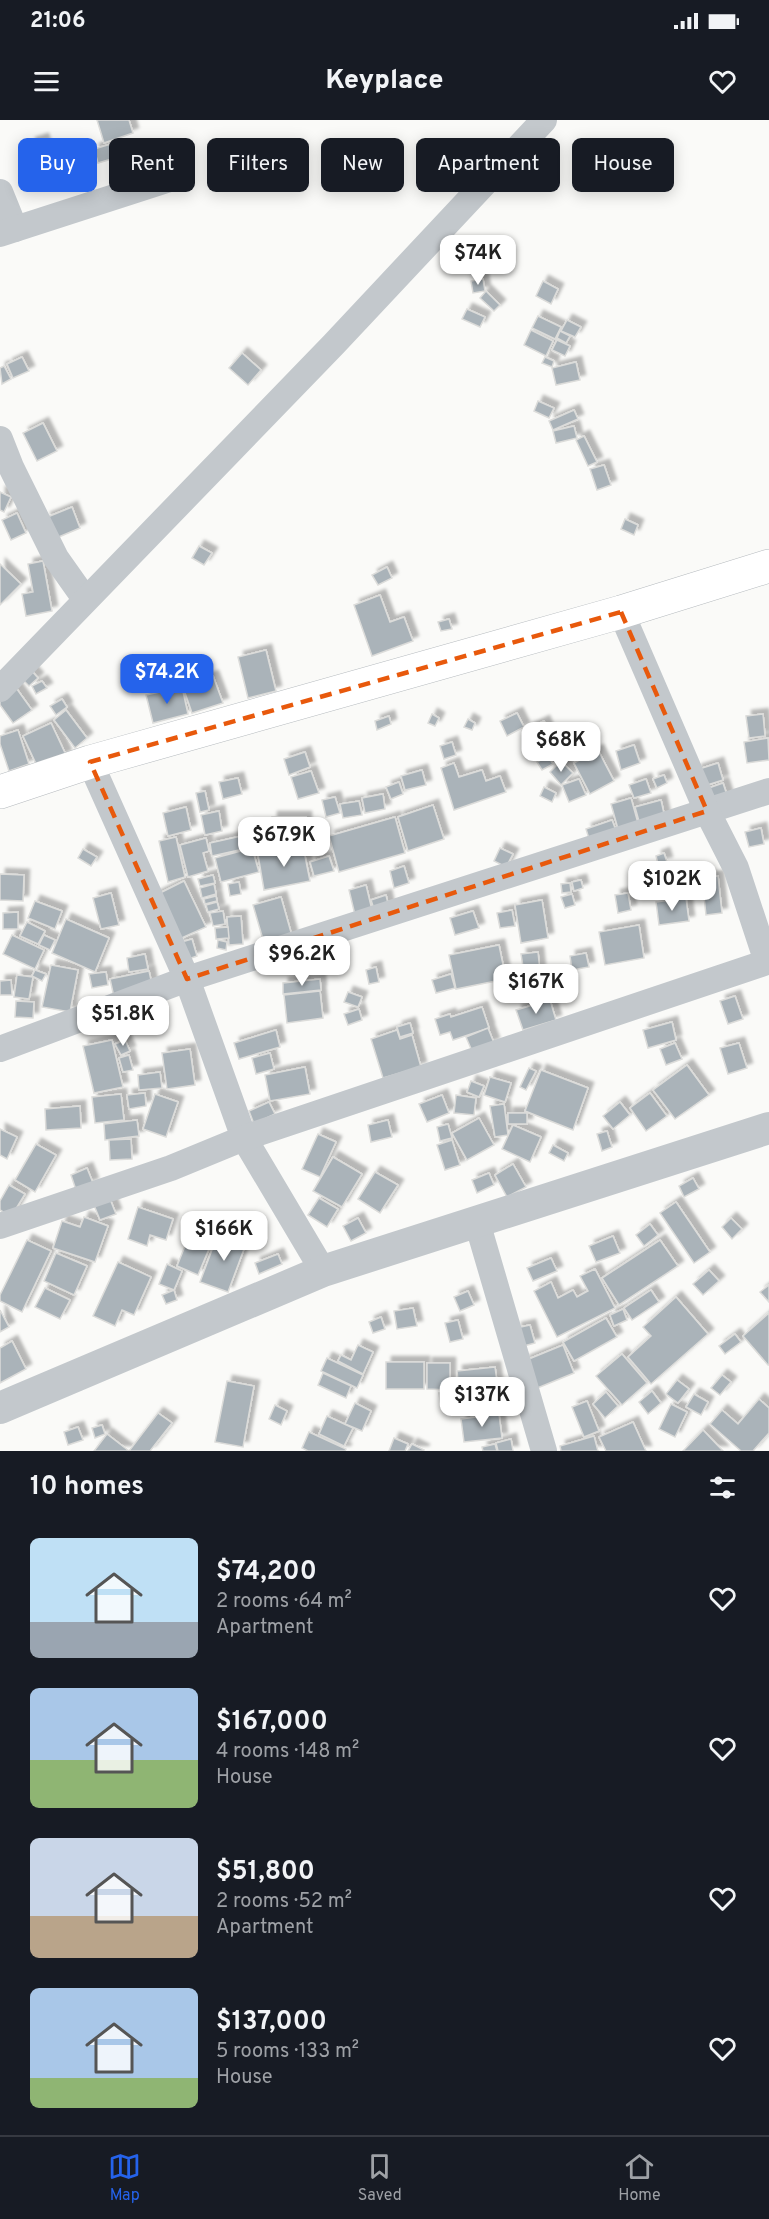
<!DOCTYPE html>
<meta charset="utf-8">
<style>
:root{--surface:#171b24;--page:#242831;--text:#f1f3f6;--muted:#9ea1a6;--line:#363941;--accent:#2563eb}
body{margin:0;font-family:Overpass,sans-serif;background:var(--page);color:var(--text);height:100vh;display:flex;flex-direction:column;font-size:22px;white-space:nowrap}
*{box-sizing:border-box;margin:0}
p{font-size:20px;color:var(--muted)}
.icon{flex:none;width:33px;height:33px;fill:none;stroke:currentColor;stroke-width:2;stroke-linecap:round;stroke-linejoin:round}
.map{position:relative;height:1331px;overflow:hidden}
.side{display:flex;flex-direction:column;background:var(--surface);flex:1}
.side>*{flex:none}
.top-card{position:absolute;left:18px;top:18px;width:734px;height:54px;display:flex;gap:12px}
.price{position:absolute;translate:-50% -51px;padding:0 14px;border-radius:12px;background:#fff;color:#222;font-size:20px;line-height:39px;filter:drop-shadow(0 2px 3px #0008)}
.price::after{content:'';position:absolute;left:50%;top:36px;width:18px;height:14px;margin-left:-9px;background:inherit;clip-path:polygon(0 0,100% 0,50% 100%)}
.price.active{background:var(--accent);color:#fff}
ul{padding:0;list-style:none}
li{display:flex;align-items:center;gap:18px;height:150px;padding:0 30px}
li span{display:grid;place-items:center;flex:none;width:168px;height:120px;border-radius:9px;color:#555}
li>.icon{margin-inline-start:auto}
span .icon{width:72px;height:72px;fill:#fffc;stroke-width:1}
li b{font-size:26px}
h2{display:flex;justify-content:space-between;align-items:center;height:72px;padding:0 30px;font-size:26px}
.tag{padding:0 21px;border-radius:9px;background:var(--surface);box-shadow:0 3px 15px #0003;font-size:21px;line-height:54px}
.tag.active{background:var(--accent);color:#fff}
.status{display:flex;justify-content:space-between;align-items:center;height:42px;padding:0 30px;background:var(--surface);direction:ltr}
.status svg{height:16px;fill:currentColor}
header{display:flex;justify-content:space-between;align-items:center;height:78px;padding:0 30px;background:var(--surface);font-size:27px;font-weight:800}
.tabs{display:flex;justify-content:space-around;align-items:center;height:84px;border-top:2px solid var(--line);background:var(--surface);font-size:16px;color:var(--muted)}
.tabs a{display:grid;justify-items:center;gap:3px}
.tabs .active{color:var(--accent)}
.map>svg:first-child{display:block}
.building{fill:#aab3b9;stroke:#dcdcda;stroke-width:1.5;filter:url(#shadow)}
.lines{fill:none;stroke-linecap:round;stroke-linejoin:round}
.primary-casing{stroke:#b5babe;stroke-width:34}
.minor{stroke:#c3c8cc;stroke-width:26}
.tertiary{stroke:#c3c8cc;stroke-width:32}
.primary{stroke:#fff;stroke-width:33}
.marked{fill:none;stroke:#e8590c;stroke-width:4.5;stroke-dasharray:12 8;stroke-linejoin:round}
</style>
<div class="status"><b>21:06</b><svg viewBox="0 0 49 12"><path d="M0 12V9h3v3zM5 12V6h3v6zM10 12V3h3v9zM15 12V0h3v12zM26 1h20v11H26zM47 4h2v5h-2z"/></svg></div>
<header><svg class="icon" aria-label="menu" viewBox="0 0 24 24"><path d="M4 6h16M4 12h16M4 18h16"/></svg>Keyplace<svg class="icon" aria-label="heart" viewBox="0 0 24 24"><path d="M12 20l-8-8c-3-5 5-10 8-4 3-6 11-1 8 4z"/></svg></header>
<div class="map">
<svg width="769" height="1331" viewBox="0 0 769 1331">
<defs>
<filter id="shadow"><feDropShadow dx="5.5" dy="-5.5" stdDeviation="1.5" flood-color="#0004"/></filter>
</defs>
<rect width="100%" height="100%" fill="#fafaf8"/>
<!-- building -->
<g class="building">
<polygon points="97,0 129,0 133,13 104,23"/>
<polygon points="43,19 48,35 36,39 30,23"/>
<polygon points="111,24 115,38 98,43 94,29"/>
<polygon points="483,159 485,171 473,173 471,161"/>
<polygon points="543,161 558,169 551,184 536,176"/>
<polygon points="486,171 500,185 494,191 480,178"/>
<polygon points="467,189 485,197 480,207 462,199"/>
<polygon points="538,196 561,207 555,219 532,208"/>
<polygon points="567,200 581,207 575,217 561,211"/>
<polygon points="531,210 553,221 546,236 524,225"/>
<polygon points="560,211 570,216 566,223 557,218"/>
<polygon points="557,220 570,226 565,236 552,230"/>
<polygon points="242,233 261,250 248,265 229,248"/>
<polygon points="22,237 29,251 13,258 7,244"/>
<polygon points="545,237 554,241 552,247 542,243"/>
<polygon points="576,242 580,260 556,265 552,248"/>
<polygon points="4,246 11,259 2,264 0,248"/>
<polygon points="538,281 554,288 549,298 534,291"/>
<polygon points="574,290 578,299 553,310 549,301"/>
<polygon points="43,303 57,331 37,341 23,313"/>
<polygon points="574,306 577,318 556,323 553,311"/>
<polygon points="584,316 597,342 588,346 576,320"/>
<polygon points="604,345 611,365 597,370 590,349"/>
<polygon points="0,372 11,377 4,392 0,390"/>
<polygon points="72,387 80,408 54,419 45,398"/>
<polygon points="17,393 26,413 11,420 2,400"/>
<polygon points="625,399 638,405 634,415 621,409"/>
<polygon points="199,426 212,433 204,445 192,438"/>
<polygon points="43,441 52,491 26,496 22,474 33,472 28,444"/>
<polygon points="0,444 21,464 0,485"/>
<polygon points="387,447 392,458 378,465 372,455"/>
<polygon points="380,475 390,502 404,497 413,521 372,536 354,485"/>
<polygon points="449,499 452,509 441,511 438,502"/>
<polygon points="266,530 276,571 248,578 238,537"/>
<polygon points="30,549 38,558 29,566 21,558"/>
<polygon points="175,550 179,564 164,568 160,555"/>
<polygon points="213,556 223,583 192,593 183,567"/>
<polygon points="42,561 47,568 36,574 32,566"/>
<polygon points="14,565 32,590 13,603 0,585 0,575"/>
<polygon points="182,567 188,594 153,603 146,575"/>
<polygon points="62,579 67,587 56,595 50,586"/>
<polygon points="66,590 87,618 75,628 54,600"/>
<polygon points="517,593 524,607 507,616 500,601"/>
<polygon points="432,594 439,598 435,606 428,603"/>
<polygon points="763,594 765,616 749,618 746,596"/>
<polygon points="389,596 391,604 377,610 375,601"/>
<polygon points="468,599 475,603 472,610 464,607"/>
<polygon points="544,601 554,624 534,632 525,610"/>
<polygon points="51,603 66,635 38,648 23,616"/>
<polygon points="18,610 29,644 9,651 0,624 0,616"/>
<polygon points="768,618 769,640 747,643 744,622"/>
<polygon points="452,622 456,635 444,639 440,626"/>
<polygon points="634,625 640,643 621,650 616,631"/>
<polygon points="598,630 614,661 590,674 574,643"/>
<polygon points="305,632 310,647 289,655 284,639"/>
<polygon points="548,636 553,644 542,650 537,642"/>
<polygon points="561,641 573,653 561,665 550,652"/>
<polygon points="454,643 459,657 482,650 486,661 500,656 506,672 454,690 441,648"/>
<polygon points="718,643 723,660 701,667 696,650"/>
<polygon points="422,650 426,665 405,670 401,656"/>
<polygon points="311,651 319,673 298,679 291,657"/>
<polygon points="664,655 667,663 657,668 653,659"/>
<polygon points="238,658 242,674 223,679 219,662"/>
<polygon points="579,659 586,675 569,682 562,665"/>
<polygon points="646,659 651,673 634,678 629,665"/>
<polygon points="399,662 403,674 391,679 386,667"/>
<polygon points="723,663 729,681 709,688 703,670"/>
<polygon points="544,667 556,673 552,682 540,676"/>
<polygon points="205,671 209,690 200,692 196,673"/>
<polygon points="383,674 385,689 365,693 362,678"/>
<polygon points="335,677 340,693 326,697 322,680"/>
<polygon points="631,678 638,703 618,709 611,684"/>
<polygon points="661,680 665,698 640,705 635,687"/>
<polygon points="359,681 362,695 343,698 340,684"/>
<polygon points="433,685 444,719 408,731 398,697"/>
<polygon points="186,687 191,710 168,716 163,693"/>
<polygon points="219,691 222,711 205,715 201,695"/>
<rect x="272" y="697" width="34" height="16"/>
<polygon points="395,697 405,733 339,752 329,716"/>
<polygon points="612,700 617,713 590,722 586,709"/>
<polygon points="761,708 764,724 749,727 745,712"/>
<polygon points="259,712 262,725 212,736 210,723"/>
<polygon points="176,717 185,757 168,762 159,721"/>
<polygon points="206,718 209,731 203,733 208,751 188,757 180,725"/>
<polygon points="303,726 310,761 264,770 258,735"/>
<polygon points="252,728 259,752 221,762 215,738"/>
<polygon points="500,728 513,734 506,747 494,741"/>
<polygon points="83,729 97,737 91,746 78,738"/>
<polygon points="664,733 667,742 658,744 656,736"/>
<polygon points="329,736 334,751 314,756 310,742"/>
<polygon points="404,746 409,763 394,768 390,751"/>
<polygon points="0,754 24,755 23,781 0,780"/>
<polygon points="213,755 215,763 200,766 198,759"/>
<polygon points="718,756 722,793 706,795 702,758"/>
<polygon points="581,760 583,768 574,771 572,762"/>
<polygon points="184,761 206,807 175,821 154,776"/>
<polygon points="239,762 241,774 230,776 228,764"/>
<polygon points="570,763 571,772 562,773 561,764"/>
<polygon points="214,764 216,774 202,778 200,768"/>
<polygon points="366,765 372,790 355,795 349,770"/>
<polygon points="111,773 119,805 101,809 93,778"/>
<polygon points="628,773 631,790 618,793 615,775"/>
<polygon points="572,774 575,785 565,788 561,777"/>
<polygon points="386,775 389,788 375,792 371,780"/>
<polygon points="216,776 217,781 205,784 204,779"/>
<polygon points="281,777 294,823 266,830 253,785"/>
<polygon points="686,778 689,801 659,805 656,782"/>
<polygon points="542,780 548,818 521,823 515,785"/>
<polygon points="35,781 62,791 55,809 28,798"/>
<polygon points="217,782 219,789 208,792 206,785"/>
<polygon points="512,790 515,806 500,808 497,793"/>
<polygon points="223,791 225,804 213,806 210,793"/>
<polygon points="473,791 479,808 455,815 450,798"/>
<polygon points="18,792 18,809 3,809 3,793"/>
<polygon points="241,796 243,824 229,825 227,797"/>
<polygon points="66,799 109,818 95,852 52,833"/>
<polygon points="27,802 45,811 38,824 20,816"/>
<polygon points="639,805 644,838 605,845 599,812"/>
<polygon points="228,807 229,818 216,819 215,808"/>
<polygon points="12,815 44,830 35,849 3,834"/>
<polygon points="44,815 55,820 50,830 39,825"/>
<polygon points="192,819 197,836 183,841 178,823"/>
<polygon points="218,820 227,822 226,830 217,828"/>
<polygon points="499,825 506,859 456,869 449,835"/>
<polygon points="538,832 540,851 524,853 521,834"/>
<polygon points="586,833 589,847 572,850 570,836"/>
<polygon points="145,834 148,849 129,852 127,838"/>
<polygon points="51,845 78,850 70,892 42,887"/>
<polygon points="376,847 379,862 369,864 366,850"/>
<polygon points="35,850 46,854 42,861 32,856"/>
<polygon points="149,851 153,869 114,877 110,859"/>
<polygon points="106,852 108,865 92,868 89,854"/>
<polygon points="451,854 455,868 436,873 432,860"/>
<polygon points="17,855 33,857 29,879 14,877"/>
<polygon points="320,859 321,870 283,874 283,863"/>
<polygon points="11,860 12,875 0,875 0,861"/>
<polygon points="320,871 323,898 287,903 284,875"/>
<polygon points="348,872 362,877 358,887 344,882"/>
<polygon points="735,876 743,899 728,904 720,881"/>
<polygon points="550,880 556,900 523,910 516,890"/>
<polygon points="16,881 34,882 33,898 15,897"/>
<polygon points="482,887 489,908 453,920 450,912 440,915 435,899 450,894 451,897"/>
<polygon points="359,889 362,900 348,905 344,894"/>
<polygon points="672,902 676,920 648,928 643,910"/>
<polygon points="410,903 413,913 400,917 397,907"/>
<polygon points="488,908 494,923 472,931 466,917"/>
<polygon points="276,910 280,927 239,939 234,923"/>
<polygon points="397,910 400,919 412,915 421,947 383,958 371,919"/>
<polygon points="112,920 123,967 94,973 83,926"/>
<polygon points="125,920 130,931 121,935 115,924"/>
<polygon points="675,923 682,939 666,945 660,929"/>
<polygon points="739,923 747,948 728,954 720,928"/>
<polygon points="190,929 195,965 167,969 162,933"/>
<polygon points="270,933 274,949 256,954 252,938"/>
<polygon points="129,935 133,950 123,952 119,938"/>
<polygon points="687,945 709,975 675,999 653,970"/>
<polygon points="305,947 310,974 270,981 265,955"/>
<polygon points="529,948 536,951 526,970 520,967"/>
<polygon points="541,950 588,968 573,1010 525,991"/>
<polygon points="160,952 162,968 139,970 138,955"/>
<polygon points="490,957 511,963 505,982 484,975"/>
<polygon points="471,961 484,966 479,977 467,972"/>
<polygon points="145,973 146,986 129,989 127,975"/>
<polygon points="650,973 667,996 646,1011 630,988"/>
<polygon points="121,974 124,1000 95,1003 92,977"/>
<polygon points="155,974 178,982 166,1017 143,1009"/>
<polygon points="442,975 449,993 427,1002 419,984"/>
<polygon points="456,975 476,978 474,995 454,993"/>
<polygon points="269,982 275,994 254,1004 249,991"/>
<polygon points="620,982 630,995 613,1009 603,996"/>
<polygon points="504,984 508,1015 495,1017 490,986"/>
<polygon points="80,986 81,1008 46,1010 45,989"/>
<rect x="508" y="993" width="19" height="11"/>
<polygon points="479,998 494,1025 467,1040 452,1013"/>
<polygon points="137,1000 139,1016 105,1020 104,1004"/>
<polygon points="388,1000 392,1017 371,1022 368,1005"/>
<polygon points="448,1004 452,1018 440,1021 437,1007"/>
<polygon points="513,1005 541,1017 530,1042 502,1029"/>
<polygon points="0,1009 17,1017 7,1039 0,1035"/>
<polygon points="607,1011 612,1027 602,1031 597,1014"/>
<polygon points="318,1014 336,1022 320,1057 302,1049"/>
<polygon points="131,1019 132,1039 110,1040 109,1020"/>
<polygon points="452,1020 460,1045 445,1050 437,1025"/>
<polygon points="36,1024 56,1035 35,1072 15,1060"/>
<polygon points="553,1025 568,1033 564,1041 549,1033"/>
<polygon points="333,1037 362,1054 342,1087 313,1071"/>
<polygon points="513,1044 526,1067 507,1077 495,1055"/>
<polygon points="87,1048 93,1063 76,1070 71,1055"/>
<polygon points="375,1052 398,1065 380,1093 358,1079"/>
<polygon points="489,1053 494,1065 477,1073 472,1060"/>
<polygon points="693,1058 699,1069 684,1077 679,1066"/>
<polygon points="9,1065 25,1074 11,1097 0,1090 0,1081"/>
<polygon points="319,1078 338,1089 327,1107 308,1095"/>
<polygon points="110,1079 116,1094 100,1100 94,1085"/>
<polygon points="676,1082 710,1132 694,1143 660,1093"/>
<polygon points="138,1087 173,1099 166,1120 150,1115 147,1126 128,1119"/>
<polygon points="84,1097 108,1106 95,1142 53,1128 62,1101 80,1107"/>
<polygon points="358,1098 366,1113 351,1121 343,1106"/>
<polygon points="731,1098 742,1109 732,1119 722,1107"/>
<polygon points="650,1104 658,1115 644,1126 636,1115"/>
<polygon points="199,1111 214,1117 198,1155 177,1146 185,1126 192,1129"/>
<polygon points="219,1111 247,1121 228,1172 200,1162"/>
<polygon points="613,1116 620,1133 596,1142 589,1126"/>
<polygon points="27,1120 51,1131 22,1192 0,1181 0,1175"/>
<polygon points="660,1120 678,1146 619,1185 602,1158"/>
<polygon points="56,1133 87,1146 74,1175 44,1161"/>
<polygon points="278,1134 282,1144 259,1154 255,1143"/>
<polygon points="551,1138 557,1151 533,1161 527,1148"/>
<polygon points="118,1142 151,1157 134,1195 122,1190 115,1206 93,1196"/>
<polygon points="167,1144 182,1151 174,1170 159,1164"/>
<polygon points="595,1149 615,1188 557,1217 534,1171 551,1162 558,1178 573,1170 577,1177 588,1171 580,1156"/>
<polygon points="709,1150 719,1161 703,1175 693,1164"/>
<polygon points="769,1165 769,1182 760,1172"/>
<polygon points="45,1168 70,1180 60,1199 35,1187"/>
<polygon points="174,1170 177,1180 166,1184 162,1175"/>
<polygon points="651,1170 659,1182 632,1200 624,1188"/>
<polygon points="468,1171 474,1185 460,1191 454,1177"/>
<polygon points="676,1177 708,1214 651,1264 628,1237 651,1216 643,1207"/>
<polygon points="413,1188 417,1206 397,1209 394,1191"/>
<polygon points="623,1189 627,1200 614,1206 610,1195"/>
<polygon points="0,1190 9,1207 0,1212"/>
<polygon points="769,1193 769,1245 768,1245 743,1216"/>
<polygon points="381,1197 385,1209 373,1213 369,1202"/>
<polygon points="606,1198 617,1217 574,1241 563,1222"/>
<polygon points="458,1200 463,1219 450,1222 445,1203"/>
<polygon points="530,1205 535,1223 520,1227 516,1208"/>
<polygon points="735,1214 741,1222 725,1234 719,1226"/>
<polygon points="12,1221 26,1249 0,1263 0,1228"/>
<polygon points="358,1225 373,1232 363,1254 338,1241 341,1235 351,1240"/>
<polygon points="563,1225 574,1253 535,1269 524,1241"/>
<polygon points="622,1234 647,1263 622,1285 596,1256"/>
<polygon points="327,1238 363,1255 357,1268 321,1251"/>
<rect x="386" y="1242" width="38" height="27"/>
<polygon points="427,1243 450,1243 450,1270 427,1269"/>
<polygon points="495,1247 499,1276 460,1281 457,1251"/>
<polygon points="323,1253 351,1266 346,1278 318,1265"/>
<polygon points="722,1255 731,1262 720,1275 711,1268"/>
<polygon points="677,1260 689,1269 678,1283 666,1274"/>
<polygon points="227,1261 254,1266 243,1327 215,1322"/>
<polygon points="457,1271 458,1285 441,1287 439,1273"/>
<polygon points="652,1271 661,1283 648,1294 639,1282"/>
<polygon points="606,1272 618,1286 605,1298 593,1284"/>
<polygon points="694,1274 708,1282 701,1295 686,1287"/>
<polygon points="759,1279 769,1288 769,1313 753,1331 741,1331 710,1304 722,1290 738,1304"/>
<polygon points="587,1281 599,1311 584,1317 572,1287"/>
<polygon points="355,1283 371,1291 362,1311 345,1304"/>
<polygon points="671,1284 687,1292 675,1317 659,1309"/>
<polygon points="275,1285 287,1291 281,1305 269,1299"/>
<polygon points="158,1293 172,1303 150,1331 129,1331"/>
<polygon points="499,1294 502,1318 464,1322 461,1299"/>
<polygon points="327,1296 353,1308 344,1326 319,1314"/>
<polygon points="633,1302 646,1331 606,1331 599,1317"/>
<polygon points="102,1305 105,1314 95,1318 92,1308"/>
<polygon points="78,1307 83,1320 68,1325 64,1312"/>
<polygon points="703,1310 723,1331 683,1331"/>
<polygon points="309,1312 346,1329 345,1331 308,1331 302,1328"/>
<polygon points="107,1314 129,1331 94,1331"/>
<polygon points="594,1316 598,1331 561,1331 560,1326"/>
<polygon points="394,1318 408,1324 405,1331 389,1331"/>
<polygon points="511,1319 513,1331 498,1331 496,1323"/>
<polygon points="412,1324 424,1330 423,1331 408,1331"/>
<polygon points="495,1324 497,1331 483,1331 482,1327"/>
</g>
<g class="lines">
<defs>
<polyline id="primary" points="0,672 90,642 621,492 769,446"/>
</defs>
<!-- primary casing -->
<use href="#primary" class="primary-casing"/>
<!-- minor -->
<g class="minor">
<polyline points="0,72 15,109"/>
<polyline points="0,114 170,59"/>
<polyline points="0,319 11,347 56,438 85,479"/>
<polyline points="0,569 334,224 544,0"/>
<polyline points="90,642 187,859 244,1018 323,1151"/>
<polyline points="0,929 187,859 769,671"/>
<polyline points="477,1102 544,1331"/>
<polyline points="0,1106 171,1048 244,1018 767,842 736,748 707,691 621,492"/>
</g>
<!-- tertiary -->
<polyline class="tertiary" points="0,1288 323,1151 769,1008"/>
<!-- primary -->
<use href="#primary" class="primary"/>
</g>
<!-- marked area -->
<path class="marked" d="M621,492l86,199 -520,168 -97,-217z"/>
</svg>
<b class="price" style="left:478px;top:166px">$74K</b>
<b class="price active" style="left:167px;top:585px">$74.2K</b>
<b class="price" style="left:561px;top:653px">$68K</b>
<b class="price" style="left:284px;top:748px">$67.9K</b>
<b class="price" style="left:672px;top:792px">$102K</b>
<b class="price" style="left:302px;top:867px">$96.2K</b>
<b class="price" style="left:536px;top:895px">$167K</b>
<b class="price" style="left:123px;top:927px">$51.8K</b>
<b class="price" style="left:224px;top:1142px">$166K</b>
<b class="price" style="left:482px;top:1308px">$137K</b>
<div class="top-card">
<a class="tag active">Buy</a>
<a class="tag">Rent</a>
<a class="tag">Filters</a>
<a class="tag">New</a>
<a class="tag">Apartment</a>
<a class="tag">House</a>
</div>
</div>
<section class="side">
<h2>10 homes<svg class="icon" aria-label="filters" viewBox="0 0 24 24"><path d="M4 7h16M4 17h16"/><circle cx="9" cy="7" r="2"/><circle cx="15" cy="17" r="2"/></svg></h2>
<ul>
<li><span style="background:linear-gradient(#bfe0f5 70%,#9aa5b1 0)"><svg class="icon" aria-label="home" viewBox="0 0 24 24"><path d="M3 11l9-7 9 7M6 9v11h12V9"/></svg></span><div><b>$74,200</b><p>2 rooms · 64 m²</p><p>Apartment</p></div><svg class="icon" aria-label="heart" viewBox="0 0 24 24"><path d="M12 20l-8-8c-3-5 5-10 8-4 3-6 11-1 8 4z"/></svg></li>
<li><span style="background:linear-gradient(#a9c7e8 60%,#8fb573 0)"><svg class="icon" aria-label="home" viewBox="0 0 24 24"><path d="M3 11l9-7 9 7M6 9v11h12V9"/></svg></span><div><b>$167,000</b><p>4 rooms · 148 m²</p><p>House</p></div><svg class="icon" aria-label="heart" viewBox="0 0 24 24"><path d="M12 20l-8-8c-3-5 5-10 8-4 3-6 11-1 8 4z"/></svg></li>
<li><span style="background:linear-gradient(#c9d6e8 65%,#b9a48a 0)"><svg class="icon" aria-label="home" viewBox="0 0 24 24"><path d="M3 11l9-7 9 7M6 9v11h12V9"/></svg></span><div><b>$51,800</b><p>2 rooms · 52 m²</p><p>Apartment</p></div><svg class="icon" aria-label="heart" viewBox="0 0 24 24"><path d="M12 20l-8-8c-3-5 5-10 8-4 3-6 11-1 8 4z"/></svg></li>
<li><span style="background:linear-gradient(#a9c7e8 75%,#8fb573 0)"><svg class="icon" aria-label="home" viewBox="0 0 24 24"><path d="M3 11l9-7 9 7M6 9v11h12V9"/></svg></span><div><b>$137,000</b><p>5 rooms · 133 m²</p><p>House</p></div><svg class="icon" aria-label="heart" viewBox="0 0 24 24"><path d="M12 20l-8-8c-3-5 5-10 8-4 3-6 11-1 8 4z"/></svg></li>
</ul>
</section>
<nav class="tabs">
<a class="active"><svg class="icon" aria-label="map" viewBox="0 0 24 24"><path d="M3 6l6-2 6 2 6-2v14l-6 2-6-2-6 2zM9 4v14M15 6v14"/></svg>Map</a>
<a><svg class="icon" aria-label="saved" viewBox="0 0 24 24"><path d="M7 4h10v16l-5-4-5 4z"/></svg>Saved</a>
<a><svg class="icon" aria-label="home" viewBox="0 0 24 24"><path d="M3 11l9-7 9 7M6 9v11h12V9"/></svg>Home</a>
</nav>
